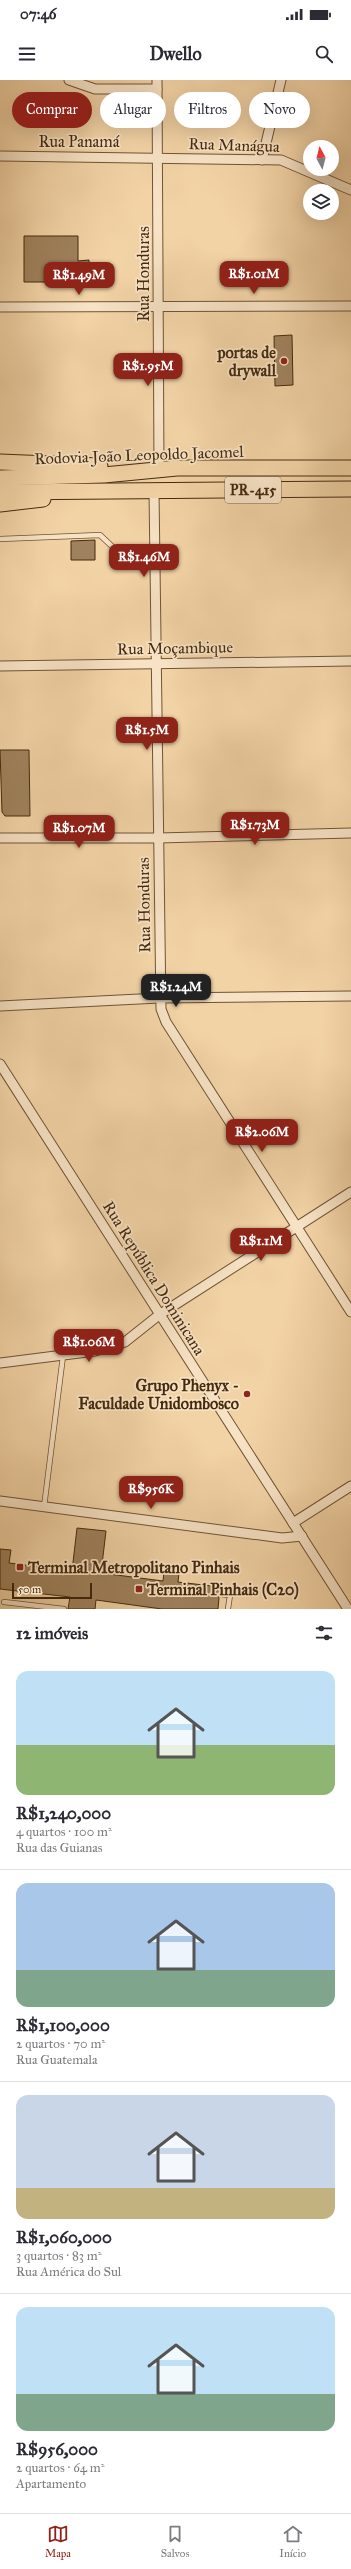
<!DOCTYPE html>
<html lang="pt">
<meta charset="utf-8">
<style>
:root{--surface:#fff;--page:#f2f2f3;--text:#2b2b33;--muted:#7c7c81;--line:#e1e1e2;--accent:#8f2418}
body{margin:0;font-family:"IM FELL Great Primer",serif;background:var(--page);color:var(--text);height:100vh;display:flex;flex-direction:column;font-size:15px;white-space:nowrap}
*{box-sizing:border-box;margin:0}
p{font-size:13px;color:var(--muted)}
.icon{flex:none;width:22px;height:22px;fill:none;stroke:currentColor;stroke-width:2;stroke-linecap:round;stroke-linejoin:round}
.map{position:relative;height:1529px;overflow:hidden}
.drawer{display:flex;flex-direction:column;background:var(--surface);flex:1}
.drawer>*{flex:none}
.guide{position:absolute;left:12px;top:12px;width:327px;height:36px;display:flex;gap:8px}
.needle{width:26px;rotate:353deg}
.buttons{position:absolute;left:303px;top:60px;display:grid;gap:8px}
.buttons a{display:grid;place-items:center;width:36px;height:36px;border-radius:50%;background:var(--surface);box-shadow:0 4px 16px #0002;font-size:20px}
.scale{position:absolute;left:12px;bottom:10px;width:80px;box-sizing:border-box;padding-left:4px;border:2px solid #452a0e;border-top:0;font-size:11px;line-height:14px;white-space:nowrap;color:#452a0e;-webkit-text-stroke:3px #f7e2c5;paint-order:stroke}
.price{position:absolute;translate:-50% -34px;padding:0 9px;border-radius:8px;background:var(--accent);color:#fff;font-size:13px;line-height:26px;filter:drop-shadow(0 1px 2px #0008)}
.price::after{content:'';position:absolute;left:50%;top:24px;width:12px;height:9px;margin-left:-6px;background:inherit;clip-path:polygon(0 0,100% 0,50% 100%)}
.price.selected{background:#222;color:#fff}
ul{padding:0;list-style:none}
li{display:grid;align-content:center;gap:8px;height:212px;padding:0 16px}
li+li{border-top:1px solid var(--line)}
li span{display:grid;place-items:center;height:124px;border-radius:12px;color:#555}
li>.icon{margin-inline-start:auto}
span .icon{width:72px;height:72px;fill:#fffc;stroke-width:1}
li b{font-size:17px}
h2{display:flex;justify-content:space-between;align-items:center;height:48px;padding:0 16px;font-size:17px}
.chip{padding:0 14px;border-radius:18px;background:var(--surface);box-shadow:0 4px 16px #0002;font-size:14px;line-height:36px}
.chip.selected{background:var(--accent);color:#fff}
.status{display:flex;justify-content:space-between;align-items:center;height:28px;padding:0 20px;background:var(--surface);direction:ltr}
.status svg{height:11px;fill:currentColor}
header{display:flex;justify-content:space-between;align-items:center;height:52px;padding:0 16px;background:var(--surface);font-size:18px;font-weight:800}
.tab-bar{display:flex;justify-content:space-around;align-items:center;height:56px;border-top:1px solid var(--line);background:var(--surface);font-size:11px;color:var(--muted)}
.tab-bar a{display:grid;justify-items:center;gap:2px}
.tab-bar .selected{color:var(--accent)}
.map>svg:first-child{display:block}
.building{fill:#9f825d;stroke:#452a0e}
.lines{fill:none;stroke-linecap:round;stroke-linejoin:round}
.service-casing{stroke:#705434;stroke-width:6}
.minor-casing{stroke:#705434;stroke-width:11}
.trunk-casing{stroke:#452a0e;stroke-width:17}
.service{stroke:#f7e2c5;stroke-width:4.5}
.minor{stroke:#f7e2c5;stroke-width:9}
.trunk{stroke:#f2d3a6;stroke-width:15}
.poi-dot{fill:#8f2418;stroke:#f7e2c5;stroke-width:1.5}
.labels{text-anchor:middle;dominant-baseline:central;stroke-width:3.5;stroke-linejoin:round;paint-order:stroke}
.shield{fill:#f7e2c5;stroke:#7a6145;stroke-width:1}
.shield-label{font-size:15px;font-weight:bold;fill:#452a0e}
.street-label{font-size:16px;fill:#452a0e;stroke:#f7e2c5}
.poi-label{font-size:16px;font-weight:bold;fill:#452a0e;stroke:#f7e2c5;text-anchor:end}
</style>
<div class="status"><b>07:46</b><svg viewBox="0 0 49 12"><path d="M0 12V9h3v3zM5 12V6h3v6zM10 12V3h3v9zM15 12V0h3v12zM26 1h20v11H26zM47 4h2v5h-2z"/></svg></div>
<header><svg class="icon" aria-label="menu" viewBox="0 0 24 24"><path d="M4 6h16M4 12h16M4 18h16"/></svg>Dwello<svg class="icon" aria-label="search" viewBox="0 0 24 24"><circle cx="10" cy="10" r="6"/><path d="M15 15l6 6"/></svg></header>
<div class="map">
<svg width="351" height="1529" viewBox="0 0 351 1529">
<rect width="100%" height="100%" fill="#f2d3a6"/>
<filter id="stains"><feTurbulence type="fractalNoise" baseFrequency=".005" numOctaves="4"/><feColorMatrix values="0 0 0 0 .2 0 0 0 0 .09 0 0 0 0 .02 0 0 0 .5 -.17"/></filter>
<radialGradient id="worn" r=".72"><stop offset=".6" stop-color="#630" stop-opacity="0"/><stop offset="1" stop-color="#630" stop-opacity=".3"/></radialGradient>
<!-- building -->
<g class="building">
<polygon points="24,156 78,156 78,181 89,180 89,202 24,202"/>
<polygon points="292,255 293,305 275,306 274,256"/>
<polygon points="95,460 95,480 71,480 71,461"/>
<polygon points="0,670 29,670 30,736 5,736 2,732"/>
<polygon points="77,1448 106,1451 101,1493 163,1501 164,1491 179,1493 178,1502 220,1507 216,1513 219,1518 218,1529 162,1529 96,1520 95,1529 68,1529 70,1517 0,1509 0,1469 11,1470 9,1483 72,1491"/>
</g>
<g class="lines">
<defs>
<g id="service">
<polyline points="0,459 100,455 118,472 154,474"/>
<polyline points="44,1427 63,1276"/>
<polyline points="220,1514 230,1515 228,1529"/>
<polyline points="4,1522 64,1529"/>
</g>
<g id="minor">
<polyline points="69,0 95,9 157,9"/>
<polyline points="157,0 159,389"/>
<polyline points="0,76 281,80 351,110"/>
<polyline points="262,80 281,0"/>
<polyline points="0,227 351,226"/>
<polyline points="154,411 161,929 166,942 351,1232"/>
<polyline points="0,586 351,581"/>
<polyline points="0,758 158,758 351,753"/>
<polyline points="0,926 159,918 351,916"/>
<polyline points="0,984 348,1529"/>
<polyline points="0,1283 95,1271 125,1262 159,1235 351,1112"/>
<polyline points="0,1421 282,1458 302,1456"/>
<polyline points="293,1443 351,1406"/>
</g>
<g id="trunk">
<polyline points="0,382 100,386"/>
<polyline points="0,398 104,395 177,388 351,388"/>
<polyline points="0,412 351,409"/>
<polyline points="0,424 43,419"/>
</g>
</defs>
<!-- service casing -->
<use href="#service" class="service-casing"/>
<!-- minor casing -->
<use href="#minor" class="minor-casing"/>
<!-- trunk casing -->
<use href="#trunk" class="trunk-casing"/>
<!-- service -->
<use href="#service" class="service"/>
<!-- minor -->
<use href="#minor" class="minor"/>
<!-- trunk -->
<use href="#trunk" class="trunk"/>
</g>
<!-- markers -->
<g class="poi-dot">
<circle cx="284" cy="281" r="4"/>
<circle cx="247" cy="1314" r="4"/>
<rect x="16" y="1483" width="8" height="8" rx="2"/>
<rect x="135" y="1505" width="8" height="8" rx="2"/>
</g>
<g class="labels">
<!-- shield labels -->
<rect class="shield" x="225" y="397" width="56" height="26" rx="3"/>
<g class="shield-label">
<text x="253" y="410">PR-415</text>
</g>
<!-- street labels -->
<g class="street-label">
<text x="79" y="61">Rua Panamá</text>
<text transform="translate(234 65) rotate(2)">Rua Manágua</text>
<text transform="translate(143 194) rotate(-90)">Rua Honduras</text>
<text transform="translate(139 375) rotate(-2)">Rodovia João Leopoldo Jacomel</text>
<text transform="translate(175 568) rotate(-1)">Rua Moçambique</text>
<text transform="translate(144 825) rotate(-91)">Rua Honduras</text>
<text transform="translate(154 1198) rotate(58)">Rua República Dominicana</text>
</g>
<!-- poi labels -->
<g class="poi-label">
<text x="276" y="272">portas de<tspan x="276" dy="18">drywall</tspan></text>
<text x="239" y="1305">Grupo Phenyx -<tspan x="239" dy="18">Faculdade Unidombosco</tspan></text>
<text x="28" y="1487" text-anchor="start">Terminal Metropolitano Pinhais</text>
<text x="147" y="1509" text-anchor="start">Terminal Pinhais (C20)</text>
</g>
</g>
<rect width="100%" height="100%" filter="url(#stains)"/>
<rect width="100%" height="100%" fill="url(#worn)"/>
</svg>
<div class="buttons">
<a><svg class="needle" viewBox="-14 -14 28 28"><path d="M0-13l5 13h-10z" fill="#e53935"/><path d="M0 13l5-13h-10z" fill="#7c7c81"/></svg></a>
<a><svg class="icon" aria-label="layers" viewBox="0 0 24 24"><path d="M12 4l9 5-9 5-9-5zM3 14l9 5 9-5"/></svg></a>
</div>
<div class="scale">50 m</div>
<b class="price" style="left:254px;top:215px">R$1.01M</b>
<b class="price" style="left:79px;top:216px">R$1.49M</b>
<b class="price" style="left:148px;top:307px">R$1.95M</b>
<b class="price" style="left:144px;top:498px">R$1.46M</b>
<b class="price" style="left:147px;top:671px">R$1.5M</b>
<b class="price" style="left:255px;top:766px">R$1.73M</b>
<b class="price" style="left:79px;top:769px">R$1.07M</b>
<b class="price selected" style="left:176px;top:928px">R$1.24M</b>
<b class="price" style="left:262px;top:1073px">R$2.06M</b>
<b class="price" style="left:261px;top:1182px">R$1.1M</b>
<b class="price" style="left:89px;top:1283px">R$1.06M</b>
<b class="price" style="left:151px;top:1430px">R$956K</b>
<div class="guide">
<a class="chip selected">Comprar</a>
<a class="chip">Alugar</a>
<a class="chip">Filtros</a>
<a class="chip">Novo</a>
</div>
</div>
<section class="drawer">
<h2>12 imóveis<svg class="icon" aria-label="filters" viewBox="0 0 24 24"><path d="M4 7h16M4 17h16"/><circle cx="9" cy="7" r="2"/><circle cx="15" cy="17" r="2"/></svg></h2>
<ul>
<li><span style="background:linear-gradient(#bfe0f5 60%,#8fb573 0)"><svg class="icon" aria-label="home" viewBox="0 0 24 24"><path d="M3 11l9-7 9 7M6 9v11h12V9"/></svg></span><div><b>R$1,240,000</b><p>4 quartos · 100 m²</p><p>Rua das Guianas</p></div></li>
<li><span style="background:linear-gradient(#a9c7e8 70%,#7fa58c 0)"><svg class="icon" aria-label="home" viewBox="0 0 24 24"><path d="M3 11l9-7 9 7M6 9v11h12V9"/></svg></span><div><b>R$1,100,000</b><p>2 quartos · 70 m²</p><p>Rua Guatemala</p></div></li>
<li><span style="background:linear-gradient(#c9d6e8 75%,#c2b280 0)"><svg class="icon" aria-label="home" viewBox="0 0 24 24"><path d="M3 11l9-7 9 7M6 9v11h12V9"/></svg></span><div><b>R$1,060,000</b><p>3 quartos · 83 m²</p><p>Rua América do Sul</p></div></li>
<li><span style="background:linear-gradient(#bfe0f5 70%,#7fa58c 0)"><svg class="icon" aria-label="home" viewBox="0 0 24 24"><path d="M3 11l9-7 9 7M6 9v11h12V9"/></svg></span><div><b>R$956,000</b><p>2 quartos · 64 m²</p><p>Apartamento</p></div></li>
</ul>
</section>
<nav class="tab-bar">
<a class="selected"><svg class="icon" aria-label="map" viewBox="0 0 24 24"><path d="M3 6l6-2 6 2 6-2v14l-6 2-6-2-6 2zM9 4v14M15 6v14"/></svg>Mapa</a>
<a><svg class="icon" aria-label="saved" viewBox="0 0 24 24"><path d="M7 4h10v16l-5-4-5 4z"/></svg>Salvos</a>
<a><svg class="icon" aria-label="home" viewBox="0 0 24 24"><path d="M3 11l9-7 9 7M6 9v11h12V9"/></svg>Início</a>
</nav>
